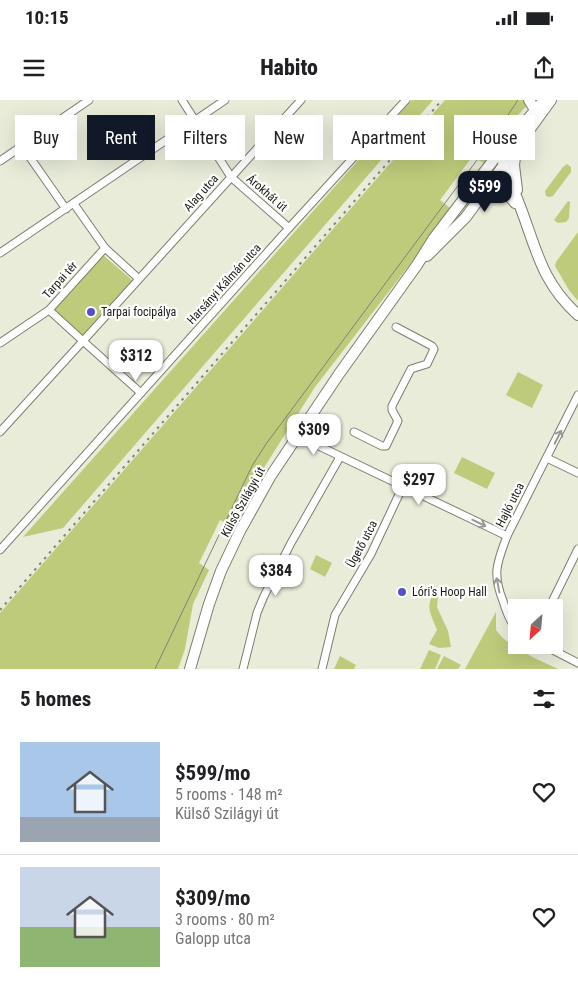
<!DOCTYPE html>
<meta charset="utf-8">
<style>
:root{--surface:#fff;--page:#f2f2f2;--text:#202124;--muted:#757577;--line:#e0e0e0;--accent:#111827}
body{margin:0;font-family:"Roboto Condensed",sans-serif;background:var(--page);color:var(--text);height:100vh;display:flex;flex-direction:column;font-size:19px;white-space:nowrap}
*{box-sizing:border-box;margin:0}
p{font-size:16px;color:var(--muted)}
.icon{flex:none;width:28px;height:28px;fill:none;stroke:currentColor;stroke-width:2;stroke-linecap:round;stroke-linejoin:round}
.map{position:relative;height:569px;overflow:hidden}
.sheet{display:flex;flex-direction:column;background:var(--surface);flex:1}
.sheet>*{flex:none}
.guide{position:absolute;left:15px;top:15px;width:549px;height:45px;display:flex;gap:10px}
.needle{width:32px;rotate:206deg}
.controls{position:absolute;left:508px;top:499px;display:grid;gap:10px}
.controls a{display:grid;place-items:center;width:55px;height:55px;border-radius:0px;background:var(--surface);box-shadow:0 5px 20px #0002;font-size:25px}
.price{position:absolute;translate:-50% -42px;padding:0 11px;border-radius:10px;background:#fff;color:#222;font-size:16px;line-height:32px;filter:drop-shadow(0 1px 2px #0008)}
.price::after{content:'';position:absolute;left:50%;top:30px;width:15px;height:11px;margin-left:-8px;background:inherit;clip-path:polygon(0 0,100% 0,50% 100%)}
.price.selected{background:var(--accent);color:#fff}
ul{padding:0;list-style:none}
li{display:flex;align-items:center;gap:15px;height:125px;padding:0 20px}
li+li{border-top:1px solid var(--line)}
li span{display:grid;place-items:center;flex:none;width:140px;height:100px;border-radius:0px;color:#555}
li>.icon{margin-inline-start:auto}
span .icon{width:60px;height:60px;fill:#fffc;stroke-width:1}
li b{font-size:21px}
h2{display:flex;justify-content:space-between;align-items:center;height:60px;padding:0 20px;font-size:21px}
.chip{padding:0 18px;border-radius:0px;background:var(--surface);box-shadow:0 5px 20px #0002;font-size:18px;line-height:45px}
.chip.selected{background:var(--accent);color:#fff}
.status{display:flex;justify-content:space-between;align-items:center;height:35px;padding:0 25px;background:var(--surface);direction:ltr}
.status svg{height:14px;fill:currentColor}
header{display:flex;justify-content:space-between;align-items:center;height:65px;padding:0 20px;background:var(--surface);font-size:22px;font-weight:800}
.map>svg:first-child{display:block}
.green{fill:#bdcb7b}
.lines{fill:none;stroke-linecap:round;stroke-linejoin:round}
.street-casing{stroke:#7c7f6e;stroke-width:9}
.secondary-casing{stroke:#7c7f6e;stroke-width:12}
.street{stroke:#fff;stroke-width:7}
.secondary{stroke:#fff;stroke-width:10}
.tram{stroke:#818376;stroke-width:1}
.rail{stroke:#818376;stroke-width:2;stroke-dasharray:2.5 5;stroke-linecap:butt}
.oneway{stroke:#989895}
.poi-dot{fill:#5551c8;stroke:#fff;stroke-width:2}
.labels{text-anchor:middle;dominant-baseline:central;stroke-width:4.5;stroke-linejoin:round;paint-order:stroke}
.street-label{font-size:12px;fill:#191a13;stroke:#fff}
.poi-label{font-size:12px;fill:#191a13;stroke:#fff;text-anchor:start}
</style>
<div class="status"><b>10:15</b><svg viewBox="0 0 49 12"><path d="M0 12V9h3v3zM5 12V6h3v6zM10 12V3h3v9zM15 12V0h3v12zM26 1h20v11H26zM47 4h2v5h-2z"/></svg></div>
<header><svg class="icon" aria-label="menu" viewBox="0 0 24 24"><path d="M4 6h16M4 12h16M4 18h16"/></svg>Habito<svg class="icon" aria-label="share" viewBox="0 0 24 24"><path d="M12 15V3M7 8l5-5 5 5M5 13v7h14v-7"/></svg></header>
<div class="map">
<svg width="578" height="569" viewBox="0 0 578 569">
<rect width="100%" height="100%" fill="#e8ecd9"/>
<!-- green -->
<g class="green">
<polygon points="412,0 433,0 63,428 23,437"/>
<polygon points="445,0 532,0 518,15 484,63 472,57 440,100 450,108 411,163 315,287 258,377 233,426 220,420 199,463 209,470 193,504 185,549 178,569 0,569 0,513"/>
<polygon points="567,64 571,67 571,72 553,96 549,97 546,96 545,91 563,67"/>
<polygon points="568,101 570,102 569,118 566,122 558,123 554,120"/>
<polygon points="578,132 578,201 569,190 555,166 556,162"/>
<polygon points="102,154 133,181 83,238 52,211"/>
<polygon points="518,272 543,285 532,308 506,295"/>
<polygon points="462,357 495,373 487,389 454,373"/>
<polygon points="316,455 332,463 325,477 310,469"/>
<path d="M434,492l4,3 -1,12 11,24 3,16 -12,1 -10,-4 8,-14c-6,-17 -12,-21 -3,-38z"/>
<path d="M496,512v18c15,20 40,28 62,39h-93z"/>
<polygon points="429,550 441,555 435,569 420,569"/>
<polygon points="340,556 356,565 354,569 334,569"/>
<polygon points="444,556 461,565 458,569 437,569"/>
</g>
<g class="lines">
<defs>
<g id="street">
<polyline points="182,0 231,77 289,128"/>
<polyline points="22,46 66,109"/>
<polyline points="0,61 89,0"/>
<polyline points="74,104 105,148"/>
<polyline points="0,153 225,0"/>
<polyline points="139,179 105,148 49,210 83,241 301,0"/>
<polyline points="0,243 49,210"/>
<polyline points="0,332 83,241 141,293"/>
<polyline points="354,332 382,346 386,346 398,321 392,310 392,306 411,269 427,264 434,249 432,246 396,227"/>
<polyline points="298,336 507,436"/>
<polyline points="547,358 578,373"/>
<polyline points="0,450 289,128 406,0"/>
<polyline points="549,508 578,449"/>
<path d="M516,529c-7,-9 -10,-18 -13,-28 -11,-28 -6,-38 4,-65l71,-141"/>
<polyline points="543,545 578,563"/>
<polyline points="243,569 257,513 264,496 291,443 340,357"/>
<polyline points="322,569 335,515 371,454 403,386"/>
</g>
<g id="secondary">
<polyline points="529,0 535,10 535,16"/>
<polyline points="516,50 514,65 517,90"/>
<path d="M503,61c1,14 10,26 15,40 18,45 22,80 60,114"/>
<path d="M484,93c16,-8 21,-3 31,10"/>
<polyline points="427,156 466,117 551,0"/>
<polyline points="190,569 209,504 221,471 240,431 270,377 339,274 417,165 434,138 498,54 544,0"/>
</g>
</defs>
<!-- street casing -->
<use href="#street" class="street-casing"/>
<!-- secondary casing -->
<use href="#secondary" class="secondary-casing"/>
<!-- street -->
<use href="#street" class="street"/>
<!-- secondary -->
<use href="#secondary" class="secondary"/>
<!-- tram -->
<polyline class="tram" points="155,569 252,366 266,344 483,52 518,0"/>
<!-- rail -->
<polyline class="rail" points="0,510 442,0"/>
</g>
<!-- one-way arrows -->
<defs><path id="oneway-shaft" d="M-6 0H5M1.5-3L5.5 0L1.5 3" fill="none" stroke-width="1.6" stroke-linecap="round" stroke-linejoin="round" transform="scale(1.25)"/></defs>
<g class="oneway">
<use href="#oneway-shaft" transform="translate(558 337) rotate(-63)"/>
<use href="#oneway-shaft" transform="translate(479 423) rotate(26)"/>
<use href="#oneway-shaft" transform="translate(498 485) rotate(-101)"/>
</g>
<!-- markers -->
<g class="poi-dot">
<circle cx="91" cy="212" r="5"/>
<circle cx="402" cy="492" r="5"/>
</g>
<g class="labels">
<!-- street labels -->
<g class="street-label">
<text transform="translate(201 93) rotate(-48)">Alag utca</text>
<text transform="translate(267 93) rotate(41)">Árokhát út</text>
<text transform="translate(60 180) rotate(-48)">Tarpai tér</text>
<text transform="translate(224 184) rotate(-48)">Harsányi Kálmán utca</text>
<text transform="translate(243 402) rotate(-61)">Külső Szilágyi út</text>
<text transform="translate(510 405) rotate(-63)">Hajló utca</text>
<text transform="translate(362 444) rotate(-62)">Ügető utca</text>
</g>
<!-- poi labels -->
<g class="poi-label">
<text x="101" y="212">Tarpai focipálya</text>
<text x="412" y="492">Lóri's Hoop Hall</text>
</g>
</g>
</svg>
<div class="controls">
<a><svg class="needle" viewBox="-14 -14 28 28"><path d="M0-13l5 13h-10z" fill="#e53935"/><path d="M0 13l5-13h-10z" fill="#757577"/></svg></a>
</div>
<b class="price selected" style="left:485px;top:113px">$599</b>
<b class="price" style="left:136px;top:282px">$312</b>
<b class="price" style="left:314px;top:356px">$309</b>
<b class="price" style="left:419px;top:406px">$297</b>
<b class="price" style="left:276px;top:497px">$384</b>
<div class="guide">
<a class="chip">Buy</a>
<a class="chip selected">Rent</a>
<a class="chip">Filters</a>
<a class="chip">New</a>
<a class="chip">Apartment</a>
<a class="chip">House</a>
</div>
</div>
<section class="sheet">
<h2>5 homes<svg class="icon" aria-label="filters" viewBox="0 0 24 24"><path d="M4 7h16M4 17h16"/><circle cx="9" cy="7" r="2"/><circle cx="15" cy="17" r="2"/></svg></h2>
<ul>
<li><span style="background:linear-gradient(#a9c7e8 75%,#9aa5b1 0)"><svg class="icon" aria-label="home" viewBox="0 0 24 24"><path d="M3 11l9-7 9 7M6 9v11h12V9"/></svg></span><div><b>$599/mo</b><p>5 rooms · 148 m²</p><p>Külső Szilágyi út</p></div><svg class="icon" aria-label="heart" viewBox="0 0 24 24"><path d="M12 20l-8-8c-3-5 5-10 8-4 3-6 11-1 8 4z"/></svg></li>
<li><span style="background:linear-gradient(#c9d6e8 60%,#8fb573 0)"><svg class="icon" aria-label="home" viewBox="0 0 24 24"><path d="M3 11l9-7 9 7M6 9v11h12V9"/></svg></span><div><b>$309/mo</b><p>3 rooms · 80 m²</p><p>Galopp utca</p></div><svg class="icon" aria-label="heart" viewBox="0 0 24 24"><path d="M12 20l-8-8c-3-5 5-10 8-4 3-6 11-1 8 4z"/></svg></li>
</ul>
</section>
